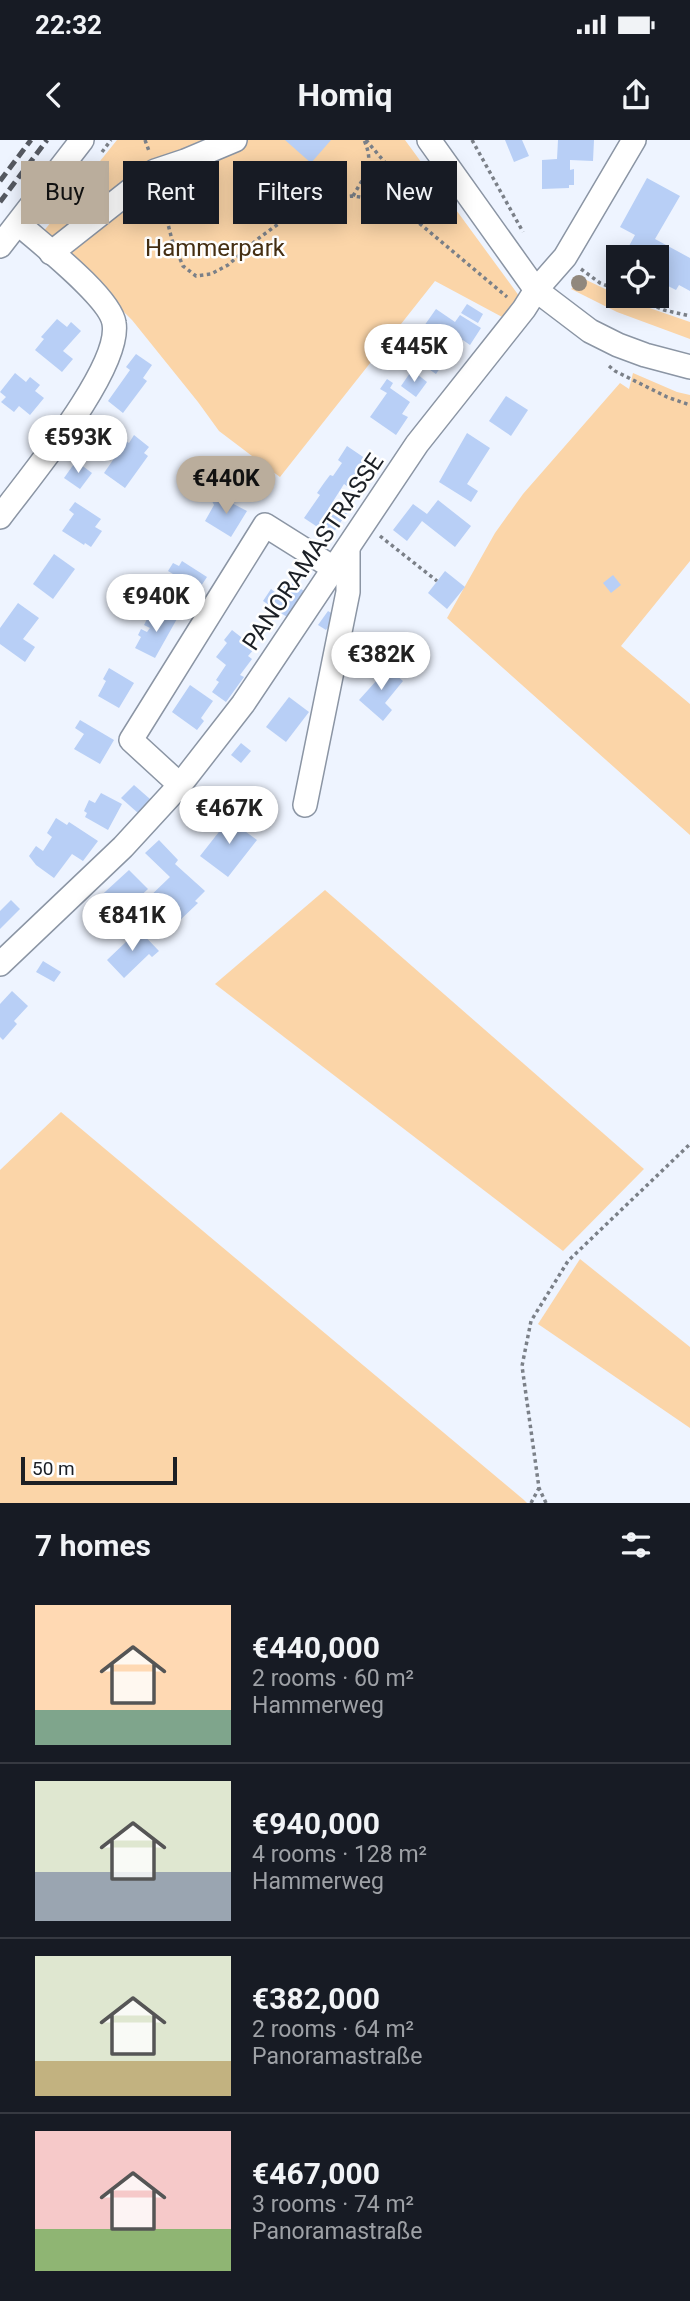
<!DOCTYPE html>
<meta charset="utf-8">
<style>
:root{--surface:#171b24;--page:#242831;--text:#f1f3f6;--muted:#9ea1a6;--line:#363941;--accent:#baad9c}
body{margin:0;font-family:Roboto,sans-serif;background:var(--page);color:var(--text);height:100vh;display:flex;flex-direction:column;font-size:26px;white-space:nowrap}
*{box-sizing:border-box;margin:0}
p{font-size:23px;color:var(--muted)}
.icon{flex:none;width:38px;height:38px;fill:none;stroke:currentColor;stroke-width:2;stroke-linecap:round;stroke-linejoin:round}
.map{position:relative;height:1363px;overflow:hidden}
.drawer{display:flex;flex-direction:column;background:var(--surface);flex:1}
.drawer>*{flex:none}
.hud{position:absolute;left:21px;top:21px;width:649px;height:63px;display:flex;gap:14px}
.controls{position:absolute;left:606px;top:105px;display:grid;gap:14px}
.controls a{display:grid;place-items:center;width:63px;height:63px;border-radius:0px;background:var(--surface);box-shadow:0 4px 18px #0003;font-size:35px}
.scale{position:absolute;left:21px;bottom:18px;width:156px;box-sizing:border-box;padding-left:7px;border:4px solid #1b1f25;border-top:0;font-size:19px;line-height:24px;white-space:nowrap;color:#1b1f25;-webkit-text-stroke:5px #fff;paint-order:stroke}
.price{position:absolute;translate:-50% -60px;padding:0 16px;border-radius:24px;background:#fff;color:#222;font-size:23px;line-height:46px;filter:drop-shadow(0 2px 4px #0008)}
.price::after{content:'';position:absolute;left:50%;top:42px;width:21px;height:16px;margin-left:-10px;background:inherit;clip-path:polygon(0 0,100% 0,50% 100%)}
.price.active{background:var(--accent);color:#111}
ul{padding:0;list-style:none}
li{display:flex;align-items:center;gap:21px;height:175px;padding:0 35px}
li+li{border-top:2px solid var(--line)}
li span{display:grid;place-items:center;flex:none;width:196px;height:140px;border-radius:0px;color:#555}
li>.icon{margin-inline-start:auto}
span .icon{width:84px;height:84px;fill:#fffc;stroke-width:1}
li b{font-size:30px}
h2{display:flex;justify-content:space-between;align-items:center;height:84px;padding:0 35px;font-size:30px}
.tag{padding:0 24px;border-radius:0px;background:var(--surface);box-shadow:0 4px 18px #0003;font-size:24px;line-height:63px}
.tag.active{background:var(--accent);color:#111}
.status{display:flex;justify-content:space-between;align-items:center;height:49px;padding:0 35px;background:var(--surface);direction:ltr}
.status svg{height:19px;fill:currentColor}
header{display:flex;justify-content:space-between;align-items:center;height:91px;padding:0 35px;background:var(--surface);font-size:32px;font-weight:700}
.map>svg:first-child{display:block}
.green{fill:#fbd5a8}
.building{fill:#b8cff6}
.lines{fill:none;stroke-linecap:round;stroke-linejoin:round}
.minor-casing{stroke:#8b95a4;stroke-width:26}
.path{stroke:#7b8088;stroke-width:3.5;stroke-dasharray:3.5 3.5;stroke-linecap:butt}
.minor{stroke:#fff;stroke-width:23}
.rail{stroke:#555961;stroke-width:5;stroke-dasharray:10 5;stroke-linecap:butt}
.tree{fill:#91887d}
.labels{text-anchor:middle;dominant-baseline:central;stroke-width:5;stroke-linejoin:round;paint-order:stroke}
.park-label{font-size:24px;fill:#452f13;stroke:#fff}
.street-label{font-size:24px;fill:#1b1f25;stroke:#fff}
</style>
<div class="status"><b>22:32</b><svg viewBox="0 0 49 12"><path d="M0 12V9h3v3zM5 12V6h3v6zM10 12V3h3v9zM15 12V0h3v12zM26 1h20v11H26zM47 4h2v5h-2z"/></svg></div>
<header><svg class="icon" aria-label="back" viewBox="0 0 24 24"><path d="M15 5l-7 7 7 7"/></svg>Homiq<svg class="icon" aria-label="share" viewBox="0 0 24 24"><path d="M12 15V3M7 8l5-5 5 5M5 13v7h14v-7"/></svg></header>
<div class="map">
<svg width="690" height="1363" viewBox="0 0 690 1363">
<rect width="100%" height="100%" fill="#eef4ff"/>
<!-- green -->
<g class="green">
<polygon points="117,0 405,0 522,160 504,178 435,141 280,337 219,291 198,262 132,180 43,92"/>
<polygon points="582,138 635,163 690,182 690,199 617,172 571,149"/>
<polygon points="633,233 677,252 690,255 690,421 621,506 690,564 690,695 447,478 495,393 523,354 620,243 629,249"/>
<polygon points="325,750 644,1029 563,1111 215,844"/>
<polygon points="61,972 524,1360 527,1363 0,1363 0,1030"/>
<polygon points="580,1119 690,1207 690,1288 538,1184"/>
</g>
<!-- building -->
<g class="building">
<polygon points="285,0 331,0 311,23"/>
<polygon points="505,0 522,0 529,16 514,22"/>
<polygon points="558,0 594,0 593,21 570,20 570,30 574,29 574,45 569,45 569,48 542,49 542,20 557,19"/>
<polygon points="298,29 308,41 291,56 281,44"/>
<polygon points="647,38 680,56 655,99 690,118 690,151 679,145 676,150 656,140 656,117 623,117 635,95 620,87"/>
<polygon points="467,164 483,174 478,183 461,173"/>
<polygon points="436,169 455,182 460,175 481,188 470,205 460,198 436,234 405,213"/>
<polygon points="57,179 67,187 71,182 81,191 63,211 73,219 62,232 35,210 44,199 41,197"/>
<polygon points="136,214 152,225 143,238 147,241 123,273 108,261 130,230 126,227"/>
<polygon points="412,230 427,242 416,257 401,246"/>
<polygon points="15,233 26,242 30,237 40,245 35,251 44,258 30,275 19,266 14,272 1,262 6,257 0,252"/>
<polygon points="387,239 393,243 390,248 410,262 402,274 408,277 396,295 370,277 387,253 380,249"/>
<polygon points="506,256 528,270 511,296 489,281"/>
<polygon points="467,293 490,308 467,344 478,351 471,362 439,342"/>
<polygon points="134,295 149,307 144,313 148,316 125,348 104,333 126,301 129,303"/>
<polygon points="347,306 372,323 353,350 344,344 332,363 347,373 331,396 304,378 320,355 317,353 324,343 330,335 333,336 342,323 338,320"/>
<polygon points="76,321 92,333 80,349 64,338"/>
<polygon points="220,357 247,371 231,397 205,381 214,365 212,361"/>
<polygon points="438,360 471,386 455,407 422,381 407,401 393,390 413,364 427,374"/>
<polygon points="75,362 101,379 95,387 102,391 91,407 85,403 84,405 62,391 74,374 69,370"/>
<polygon points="54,414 75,429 53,459 33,444"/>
<polygon points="182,421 207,437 191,461 166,444 173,434 168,431 173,423 179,426"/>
<polygon points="445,431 465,447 447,469 428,453"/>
<polygon points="613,435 621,445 611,453 603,443"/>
<polygon points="286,439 304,451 287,477 263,461 271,449 276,453"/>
<polygon points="18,463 39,478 23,499 35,507 25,522 0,504 0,488"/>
<polygon points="167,471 178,477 155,518 135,508 141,497 138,495 141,489 147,492 150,488 144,485 149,475 155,478 156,474 163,478"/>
<polygon points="328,471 336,476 326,490 318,485"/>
<polygon points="232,490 255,508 248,516 252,519 240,535 244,537 226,562 212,552 219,542 216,540 226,525 216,517 227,503 224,500"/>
<polygon points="382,523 403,541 385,563 392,570 383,581 359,560 377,540 371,536"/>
<polygon points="109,528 134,543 119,568 98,556 106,541 103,539"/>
<polygon points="190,545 213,561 201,578 204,581 197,590 172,572"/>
<polygon points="289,557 309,572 286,602 266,587"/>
<polygon points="80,580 114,600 100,624 74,609 84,594 75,588"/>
<polygon points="241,603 251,611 241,623 231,615"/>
<polygon points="134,645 150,659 138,673 121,658"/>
<polygon points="101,653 122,664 108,690 85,677 87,673 84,671 89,660 95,663"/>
<polygon points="233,674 246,684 242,689 257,700 228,737 200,716"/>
<polygon points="56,678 67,685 69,682 98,701 83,721 72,714 54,738 36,725 29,716 36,706 43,711 52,697 47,693"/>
<polygon points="159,700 178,720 175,724 205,751 195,761 198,763 178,782 176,779 168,787 144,762 170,737 145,713"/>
<polygon points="129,730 148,749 134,762 128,757 107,776 94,762"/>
<polygon points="11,760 20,769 0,789 0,771"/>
<polygon points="135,786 159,811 152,817 149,814 124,838 107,820 128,800 125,796"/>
<polygon points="43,821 61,832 54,842 36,832"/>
<polygon points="12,851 28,866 14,881 17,884 3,900 0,897 0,864"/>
</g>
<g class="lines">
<defs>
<g id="minor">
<polyline points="429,0 536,150 590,191 618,205 645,215 690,227"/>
<polyline points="0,106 82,0"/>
<polyline points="51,113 155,31 185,21 235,0"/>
<path d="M0,377c28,-38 122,-149 114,-194 -4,-26 -74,-80 -95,-99"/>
<polyline points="180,645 131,600 265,385 335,429"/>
<polyline points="305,665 348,452 348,410"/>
<polyline points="0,824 123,707 180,645 243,564 417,304 524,169 536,150 565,117 634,0"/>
</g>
</defs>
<!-- minor casing -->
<use href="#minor" class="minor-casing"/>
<!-- path -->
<g class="path">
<polyline points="145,0 149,11"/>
<polyline points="366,0 398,38 406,70"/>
<polyline points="472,0 523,92"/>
<polyline points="102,12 111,0"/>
<polyline points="160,52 172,100 183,126 196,136 211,134 228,125 259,98 311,60 352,56 383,60 406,72 507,157"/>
<path d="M353,56c12,-21 22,-32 11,-56"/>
<polyline points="581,129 600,143 618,150"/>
<polyline points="631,156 664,170 690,176"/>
<polyline points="609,226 615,231 667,257 690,265"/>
<polyline points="380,396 437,441"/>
<polyline points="531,1363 539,1348"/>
<polyline points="546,1363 539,1348 522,1226 531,1181 568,1121 690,1004"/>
</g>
<!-- minor -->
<use href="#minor" class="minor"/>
<!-- rail -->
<g class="rail">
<polyline points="0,41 31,0"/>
<polyline points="0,62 47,0"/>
</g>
</g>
<!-- trees -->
<circle class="tree" cx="579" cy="143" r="8"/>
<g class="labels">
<!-- park labels -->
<g class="park-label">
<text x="215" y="108">Hammerpark</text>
</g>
<!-- street labels -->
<g class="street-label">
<text transform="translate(313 412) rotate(-56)">PANORAMASTRASSE</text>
</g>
</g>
</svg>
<div class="controls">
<a><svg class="icon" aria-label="locate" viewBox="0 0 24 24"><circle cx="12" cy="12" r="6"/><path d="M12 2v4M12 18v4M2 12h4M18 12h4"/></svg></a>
</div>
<div class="scale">50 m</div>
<b class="price" style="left:414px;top:244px">€445K</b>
<b class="price" style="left:78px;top:335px">€593K</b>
<b class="price active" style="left:226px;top:376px">€440K</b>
<b class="price" style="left:156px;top:494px">€940K</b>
<b class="price" style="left:381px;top:552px">€382K</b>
<b class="price" style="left:229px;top:706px">€467K</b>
<b class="price" style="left:132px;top:813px">€841K</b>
<div class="hud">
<a class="tag active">Buy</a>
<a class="tag">Rent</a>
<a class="tag">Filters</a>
<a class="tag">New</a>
</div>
</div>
<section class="drawer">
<h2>7 homes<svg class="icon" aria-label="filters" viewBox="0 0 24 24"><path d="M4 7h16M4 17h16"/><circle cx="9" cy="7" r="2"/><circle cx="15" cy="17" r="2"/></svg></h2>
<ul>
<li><span style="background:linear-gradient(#ffd9b3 75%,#7fa58c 0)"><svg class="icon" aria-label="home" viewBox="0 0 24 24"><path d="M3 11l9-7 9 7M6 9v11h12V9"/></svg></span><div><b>€440,000</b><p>2 rooms · 60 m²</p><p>Hammerweg</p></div></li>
<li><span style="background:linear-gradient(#dfe7d0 65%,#9aa5b1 0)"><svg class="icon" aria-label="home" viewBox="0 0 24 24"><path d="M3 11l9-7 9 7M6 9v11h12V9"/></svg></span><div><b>€940,000</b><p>4 rooms · 128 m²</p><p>Hammerweg</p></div></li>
<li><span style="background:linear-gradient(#dfe7d0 75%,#c2b280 0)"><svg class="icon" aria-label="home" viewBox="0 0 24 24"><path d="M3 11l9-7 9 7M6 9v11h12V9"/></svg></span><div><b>€382,000</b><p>2 rooms · 64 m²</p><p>Panoramastraße</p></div></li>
<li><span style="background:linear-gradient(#f6c9c9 70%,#8fb573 0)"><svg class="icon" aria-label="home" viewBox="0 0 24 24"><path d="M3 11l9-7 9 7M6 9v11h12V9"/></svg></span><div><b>€467,000</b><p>3 rooms · 74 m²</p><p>Panoramastraße</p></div></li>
</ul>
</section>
